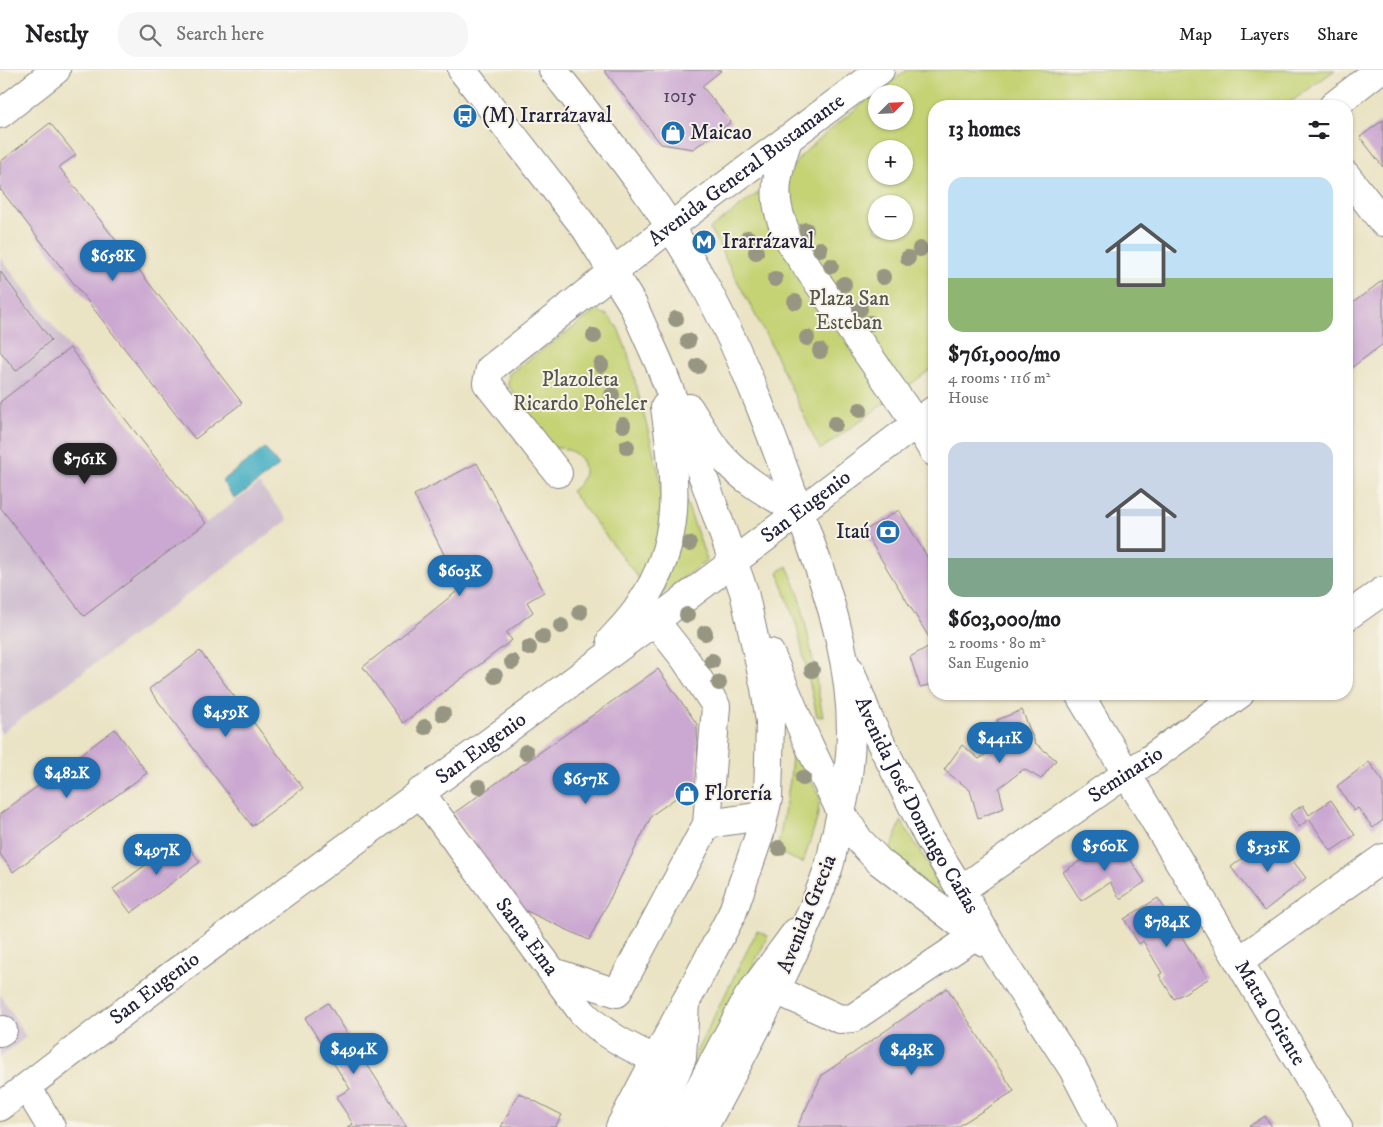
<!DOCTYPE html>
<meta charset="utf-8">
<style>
:root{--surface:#fff;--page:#f6f6f6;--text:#202124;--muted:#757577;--line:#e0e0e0;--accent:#1f6fb2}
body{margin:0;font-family:"IM FELL DW Pica",serif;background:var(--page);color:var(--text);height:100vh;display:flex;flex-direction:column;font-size:19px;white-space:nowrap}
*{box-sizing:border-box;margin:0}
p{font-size:16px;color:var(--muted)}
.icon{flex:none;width:28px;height:28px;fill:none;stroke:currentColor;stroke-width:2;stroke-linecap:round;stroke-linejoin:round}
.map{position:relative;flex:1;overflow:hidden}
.drawer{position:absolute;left:928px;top:30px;width:425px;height:600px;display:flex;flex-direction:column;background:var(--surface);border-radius:20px;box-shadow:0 1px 4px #0004}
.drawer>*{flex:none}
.needle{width:32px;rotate:66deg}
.buttons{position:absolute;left:868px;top:15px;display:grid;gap:10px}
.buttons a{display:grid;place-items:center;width:45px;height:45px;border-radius:50%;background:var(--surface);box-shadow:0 1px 4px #0004;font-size:25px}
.price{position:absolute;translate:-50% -42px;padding:0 11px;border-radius:18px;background:var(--accent);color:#fff;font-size:16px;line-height:32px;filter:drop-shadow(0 1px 2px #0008)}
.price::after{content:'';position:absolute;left:50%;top:30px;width:15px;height:11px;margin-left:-8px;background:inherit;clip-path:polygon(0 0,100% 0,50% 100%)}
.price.active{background:#222;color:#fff}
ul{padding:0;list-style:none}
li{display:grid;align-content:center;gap:10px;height:265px;padding:0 20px}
li span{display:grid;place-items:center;height:155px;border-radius:15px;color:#555}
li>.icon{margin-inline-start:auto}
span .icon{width:90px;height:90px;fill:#fffc;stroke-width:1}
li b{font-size:21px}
h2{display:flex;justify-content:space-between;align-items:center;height:60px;padding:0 20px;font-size:21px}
header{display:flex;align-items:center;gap:30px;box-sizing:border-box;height:70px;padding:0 25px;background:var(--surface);border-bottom:1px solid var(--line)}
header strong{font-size:24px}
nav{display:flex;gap:28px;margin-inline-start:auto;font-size:18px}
.search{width:350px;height:45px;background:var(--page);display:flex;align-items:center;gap:12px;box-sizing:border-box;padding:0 18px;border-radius:20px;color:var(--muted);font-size:19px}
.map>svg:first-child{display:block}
.industrial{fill:#cfbed0}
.green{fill:#c5d375;stroke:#747a58;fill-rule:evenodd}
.water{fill:#41acc1;stroke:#32677e}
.building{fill:#cba8d1}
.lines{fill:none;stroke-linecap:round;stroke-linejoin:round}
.minor-casing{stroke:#868280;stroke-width:30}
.major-casing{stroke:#868280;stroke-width:30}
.minor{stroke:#fff;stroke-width:28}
.major{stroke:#fff;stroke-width:28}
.tree{fill:#979682}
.labels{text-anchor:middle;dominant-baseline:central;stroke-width:4;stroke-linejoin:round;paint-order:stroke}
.number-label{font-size:19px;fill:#4c4460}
.poi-label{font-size:21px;fill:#22223b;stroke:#f7f3e8;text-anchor:start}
.street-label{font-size:21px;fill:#22223b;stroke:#f7f3e8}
.park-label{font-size:21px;fill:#53574c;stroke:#f7f3e8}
</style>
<header>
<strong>Nestly</strong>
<div class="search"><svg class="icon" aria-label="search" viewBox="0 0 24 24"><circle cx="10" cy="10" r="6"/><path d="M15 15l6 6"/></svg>Search here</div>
<nav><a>Map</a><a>Layers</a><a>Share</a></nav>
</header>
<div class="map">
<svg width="1383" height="1057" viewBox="0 0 1383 1057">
<rect width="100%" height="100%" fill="#f7f3e8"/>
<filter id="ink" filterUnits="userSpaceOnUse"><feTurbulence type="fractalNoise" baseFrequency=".02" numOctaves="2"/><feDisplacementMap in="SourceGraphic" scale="10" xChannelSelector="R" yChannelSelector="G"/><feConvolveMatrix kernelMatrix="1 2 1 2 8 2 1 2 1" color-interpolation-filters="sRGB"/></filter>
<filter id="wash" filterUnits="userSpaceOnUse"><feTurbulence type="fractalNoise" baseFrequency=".0096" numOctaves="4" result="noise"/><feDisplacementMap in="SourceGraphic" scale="20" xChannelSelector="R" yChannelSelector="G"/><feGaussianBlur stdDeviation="1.12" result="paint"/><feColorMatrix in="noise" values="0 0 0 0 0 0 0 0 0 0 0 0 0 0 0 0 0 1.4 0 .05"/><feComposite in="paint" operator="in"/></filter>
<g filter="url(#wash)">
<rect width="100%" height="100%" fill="#eae3c4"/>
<!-- industrial -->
<g class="industrial">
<polygon points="0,187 206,453 259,414 288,450 0,664"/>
<polygon points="0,924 26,967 0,987"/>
</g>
<!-- green -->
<g class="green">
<path d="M907,0h428l-50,36h-351v261l-114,83 -51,-109 -59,-112 84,-63c6,-17 94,-81 113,-96zM876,24h28v27h-28zM876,79h28v27h-28zM876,134h28v27h-28z"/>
<path d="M596,241l11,4 5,5 6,8 10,26 33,127 -1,56 -19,44 -70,-90c26,-18 10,-45 -18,-43l-45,-63 1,-11z"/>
<polygon points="686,431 707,490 660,525"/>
<polygon points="787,496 799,524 810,575 823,647 817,646 797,557 778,502"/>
<polygon points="793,672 820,728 817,749 803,793 777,782 790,710"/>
<polygon points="901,751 943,818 951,836 889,784"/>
<polygon points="757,861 768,866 706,990 691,1009 697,980"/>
</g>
<!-- water -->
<polygon class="water" points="265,378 279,396 235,429 222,411"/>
<g id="blocks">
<!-- building -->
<g class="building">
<polygon points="604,0 722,0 702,16 731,52 693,79 661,74"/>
<polygon points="1383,50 1383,97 1360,67"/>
<polygon points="50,53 76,85 59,97 242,333 195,369 1,120 0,121 0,92"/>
<polygon points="0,201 51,270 16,301 0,281"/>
<polygon points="1383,210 1383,274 1346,302 1346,238"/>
<polygon points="70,278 206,453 84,546 0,437 0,332"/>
<polygon points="477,393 544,522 527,532 533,542 506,563 512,570 403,653 363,597 461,518 414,425"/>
<polygon points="899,440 934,498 934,614 920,617 910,587 933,574 864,461"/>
<polygon points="200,581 303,718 252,756 149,619"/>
<polygon points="658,599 697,654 698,712 652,745 589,870 520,838 454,743"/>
<polygon points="1022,640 1035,673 1056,690 1041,709 1024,699 999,718 1004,738 978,748 970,720 944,700 962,675 979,689 1006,670 997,650"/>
<polygon points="115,659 147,703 13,802 0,784 0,744"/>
<polygon points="1369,692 1383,711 1383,750 1373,758 1358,738 1354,741 1337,716"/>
<polygon points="1331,730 1355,765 1331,781 1309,749 1299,757 1290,744 1303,735 1309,745"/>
<polygon points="1273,765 1306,808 1264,841 1231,797"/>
<polygon points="182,768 200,792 131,843 113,819"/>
<polygon points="1116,768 1145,812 1120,829 1110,812 1081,831 1063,802"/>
<polygon points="1158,828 1208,909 1174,929 1159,905 1162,903 1143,871 1139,874 1124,849"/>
<polygon points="947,918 1014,1021 957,1057 797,1057 822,1005"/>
<polygon points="328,933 407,1057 347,1057 353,1054 336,1027 350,1019 305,948"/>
<polygon points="519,1023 562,1045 555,1057 501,1057"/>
<polygon points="1265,1046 1272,1057 1248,1057"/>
</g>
</g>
</g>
<g filter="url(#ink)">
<use href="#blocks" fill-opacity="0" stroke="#868280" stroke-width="1"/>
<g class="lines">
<defs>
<g id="minor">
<path d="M788,70c-16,44 -17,68 7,110l121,173 18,29"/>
<polyline points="1346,105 1383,152"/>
<polyline points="558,403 487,313 490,299 613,202"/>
<polyline points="1346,547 1383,521"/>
<path id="s1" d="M850,600l19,49 58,116 34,55 37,65 75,114 30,58"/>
<path id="s2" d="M1079,624l259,433"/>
<path id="s3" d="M420,722l162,220c21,22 47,35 73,47"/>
<polyline points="841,742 859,770 880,792 984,872"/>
<polyline points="707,754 763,746"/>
<path id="s4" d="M961,820l147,-104 42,-27 90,-65"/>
<polyline points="1239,891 1383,788"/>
<polyline points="553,902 617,923 707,754 716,636 685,589 655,551"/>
<polyline points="776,920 840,949 853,948 976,865"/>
<polyline points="0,962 3,960"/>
<polyline points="649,1057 666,1025 682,988 685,933"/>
<polyline points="679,1057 748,927 796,862"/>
</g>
<g id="major">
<polyline points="462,0 586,159 633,235 659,293 705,412 744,522 765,618 770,652 768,728 760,763 732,844 620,1057"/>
<path d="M553,0c57,72 115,143 157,225 37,70 64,147 91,221 29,81 58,163 48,250 -2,23 -8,47 -13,69 -3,11 -4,23 -8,34 -32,90 -80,174 -124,258"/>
<polyline points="1333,36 1379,0"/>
<polyline points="0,44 56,0"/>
<path id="s5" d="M613,202l57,-45 210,-157"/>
<path d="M689,338c9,14 18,30 28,43 22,27 52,44 82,60"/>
<path d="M611,570c10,-11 21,-22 29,-35 45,-66 35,-125 25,-198"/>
<polyline points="770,583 807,671 841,742"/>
<polyline points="27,1017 51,1057"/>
<path id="s6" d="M0,1037l172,-132 483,-354 279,-211"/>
</g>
</defs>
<!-- minor casing -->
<use href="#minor" class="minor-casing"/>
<!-- major casing -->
<use href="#major" class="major-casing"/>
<!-- minor -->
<use href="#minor" class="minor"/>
<!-- major -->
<use href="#major" class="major"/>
</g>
<!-- trees -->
<g class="tree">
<circle cx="806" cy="160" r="8"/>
<circle cx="748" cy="168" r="8"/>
<circle cx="820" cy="179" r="8"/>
<circle cx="920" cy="179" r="8"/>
<circle cx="756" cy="182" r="8"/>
<circle cx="908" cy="188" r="8"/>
<circle cx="831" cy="196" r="8"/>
<circle cx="883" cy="207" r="8"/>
<circle cx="775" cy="209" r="8"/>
<circle cx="844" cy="214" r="8"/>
<circle cx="795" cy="232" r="8"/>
<circle cx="860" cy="239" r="8"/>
<circle cx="676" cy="249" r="8"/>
<circle cx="870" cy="253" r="8"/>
<circle cx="594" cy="266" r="8"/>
<circle cx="807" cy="268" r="8"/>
<circle cx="688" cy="271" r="8"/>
<circle cx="820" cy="281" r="8"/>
<circle cx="601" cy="295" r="8"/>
<circle cx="698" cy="296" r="8"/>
<circle cx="612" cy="325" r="8"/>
<circle cx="860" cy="340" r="8"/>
<circle cx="835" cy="354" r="8"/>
<circle cx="623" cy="355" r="8"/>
<circle cx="627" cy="377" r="8"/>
<circle cx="689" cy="474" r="8"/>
<circle cx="580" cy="542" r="8"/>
<circle cx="687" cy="545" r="8"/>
<circle cx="561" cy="556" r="8"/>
<circle cx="705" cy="563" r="8"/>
<circle cx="543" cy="567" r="8"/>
<circle cx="529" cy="578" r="8"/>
<circle cx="712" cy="591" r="8"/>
<circle cx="512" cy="592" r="8"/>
<circle cx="812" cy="600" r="8"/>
<circle cx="495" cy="606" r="8"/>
<circle cx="719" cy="613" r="8"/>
<circle cx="443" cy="644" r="8"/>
<circle cx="425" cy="657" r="8"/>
<circle cx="526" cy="682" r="8"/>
<circle cx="803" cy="708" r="8"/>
<circle cx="479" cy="717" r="8"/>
<circle cx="779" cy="778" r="8"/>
</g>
</g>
<!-- icons -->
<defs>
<symbol id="bus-disc" viewBox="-11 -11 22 22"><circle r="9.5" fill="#1f6fb2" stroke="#f7f3e8"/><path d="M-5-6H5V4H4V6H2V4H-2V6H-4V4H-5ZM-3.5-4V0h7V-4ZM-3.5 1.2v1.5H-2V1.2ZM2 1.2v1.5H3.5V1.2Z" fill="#fff"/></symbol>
<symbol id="shop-disc" viewBox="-11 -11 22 22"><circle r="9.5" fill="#1f6fb2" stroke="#f7f3e8"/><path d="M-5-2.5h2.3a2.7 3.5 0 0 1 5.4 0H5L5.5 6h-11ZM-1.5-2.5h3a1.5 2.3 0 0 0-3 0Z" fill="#fff"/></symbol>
<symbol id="metro-disc" viewBox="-11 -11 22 22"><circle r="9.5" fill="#1f6fb2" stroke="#f7f3e8"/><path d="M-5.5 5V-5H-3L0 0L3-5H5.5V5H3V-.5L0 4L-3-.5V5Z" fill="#fff"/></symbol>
<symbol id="bank-disc" viewBox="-11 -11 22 22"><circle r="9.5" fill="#1f6fb2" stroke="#f7f3e8"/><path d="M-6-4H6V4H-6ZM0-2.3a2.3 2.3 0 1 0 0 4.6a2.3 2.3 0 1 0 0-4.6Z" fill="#fff"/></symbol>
</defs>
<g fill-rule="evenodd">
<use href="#bus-disc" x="451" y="32" width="28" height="28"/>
<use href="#shop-disc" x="659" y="49" width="28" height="28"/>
<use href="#metro-disc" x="690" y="158" width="28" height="28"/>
<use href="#bank-disc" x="874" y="448" width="28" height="28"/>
<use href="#shop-disc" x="673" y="710" width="28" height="28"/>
</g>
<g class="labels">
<!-- number labels -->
<g class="number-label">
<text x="680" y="26">1015</text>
</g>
<!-- poi labels -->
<g class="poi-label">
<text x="482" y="46">(M) Irarrázaval</text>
<text x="690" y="63">Maicao</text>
<text x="722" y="172">Irarrázaval</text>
<text x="870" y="462" text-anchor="end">Itaú</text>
<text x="704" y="724">Florería</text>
</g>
<!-- street labels -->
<g class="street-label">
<text stroke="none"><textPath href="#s5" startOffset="168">Avenida General Bustamante</textPath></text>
<text stroke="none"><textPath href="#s6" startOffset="1005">San Eugenio</textPath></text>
<text stroke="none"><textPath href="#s6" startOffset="600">San Eugenio</textPath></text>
<text stroke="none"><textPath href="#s4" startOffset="201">Seminario</textPath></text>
<text stroke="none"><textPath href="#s1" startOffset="151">Avenida José Domingo Cañas</textPath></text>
<text transform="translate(807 844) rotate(-68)">Avenida Grecia</text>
<text stroke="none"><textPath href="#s3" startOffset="180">Santa Ema</textPath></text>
<text stroke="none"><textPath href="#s6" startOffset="195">San Eugenio</textPath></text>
<text stroke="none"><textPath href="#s2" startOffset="372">Matta Oriente</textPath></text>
</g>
<!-- park labels -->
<g class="park-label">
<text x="849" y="229">Plaza San<tspan x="849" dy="24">Esteban</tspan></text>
<text x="580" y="310">Plazoleta<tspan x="580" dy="24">Ricardo Poheler</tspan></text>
</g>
</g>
</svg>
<div class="buttons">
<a><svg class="needle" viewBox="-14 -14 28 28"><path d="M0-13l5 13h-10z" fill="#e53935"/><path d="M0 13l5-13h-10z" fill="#757577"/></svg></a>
<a>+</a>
<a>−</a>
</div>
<b class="price" style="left:113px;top:212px">$658K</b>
<b class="price active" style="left:85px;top:415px">$761K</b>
<b class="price" style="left:460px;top:527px">$603K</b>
<b class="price" style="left:226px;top:668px">$459K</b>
<b class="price" style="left:1000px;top:694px">$441K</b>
<b class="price" style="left:67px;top:729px">$482K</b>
<b class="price" style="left:586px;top:735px">$657K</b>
<b class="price" style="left:1105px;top:802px">$560K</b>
<b class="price" style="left:1268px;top:803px">$535K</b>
<b class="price" style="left:157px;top:806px">$497K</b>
<b class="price" style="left:1167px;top:878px">$784K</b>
<b class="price" style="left:354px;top:1005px">$494K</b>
<b class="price" style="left:912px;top:1006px">$483K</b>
<section class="drawer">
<h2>13 homes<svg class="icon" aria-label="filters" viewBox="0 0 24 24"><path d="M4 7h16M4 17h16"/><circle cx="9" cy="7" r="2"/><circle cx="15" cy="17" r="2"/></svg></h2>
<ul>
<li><span style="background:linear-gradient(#bfe0f5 65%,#8fb573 0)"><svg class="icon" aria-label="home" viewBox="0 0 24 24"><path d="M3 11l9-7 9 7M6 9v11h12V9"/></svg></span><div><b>$761,000/mo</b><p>4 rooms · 116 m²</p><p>House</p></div></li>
<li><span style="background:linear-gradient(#c9d6e8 75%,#7fa58c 0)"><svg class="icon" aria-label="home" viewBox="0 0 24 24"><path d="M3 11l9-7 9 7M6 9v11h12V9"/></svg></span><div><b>$603,000/mo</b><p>2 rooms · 80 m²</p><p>San Eugenio</p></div></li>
</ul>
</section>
</div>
